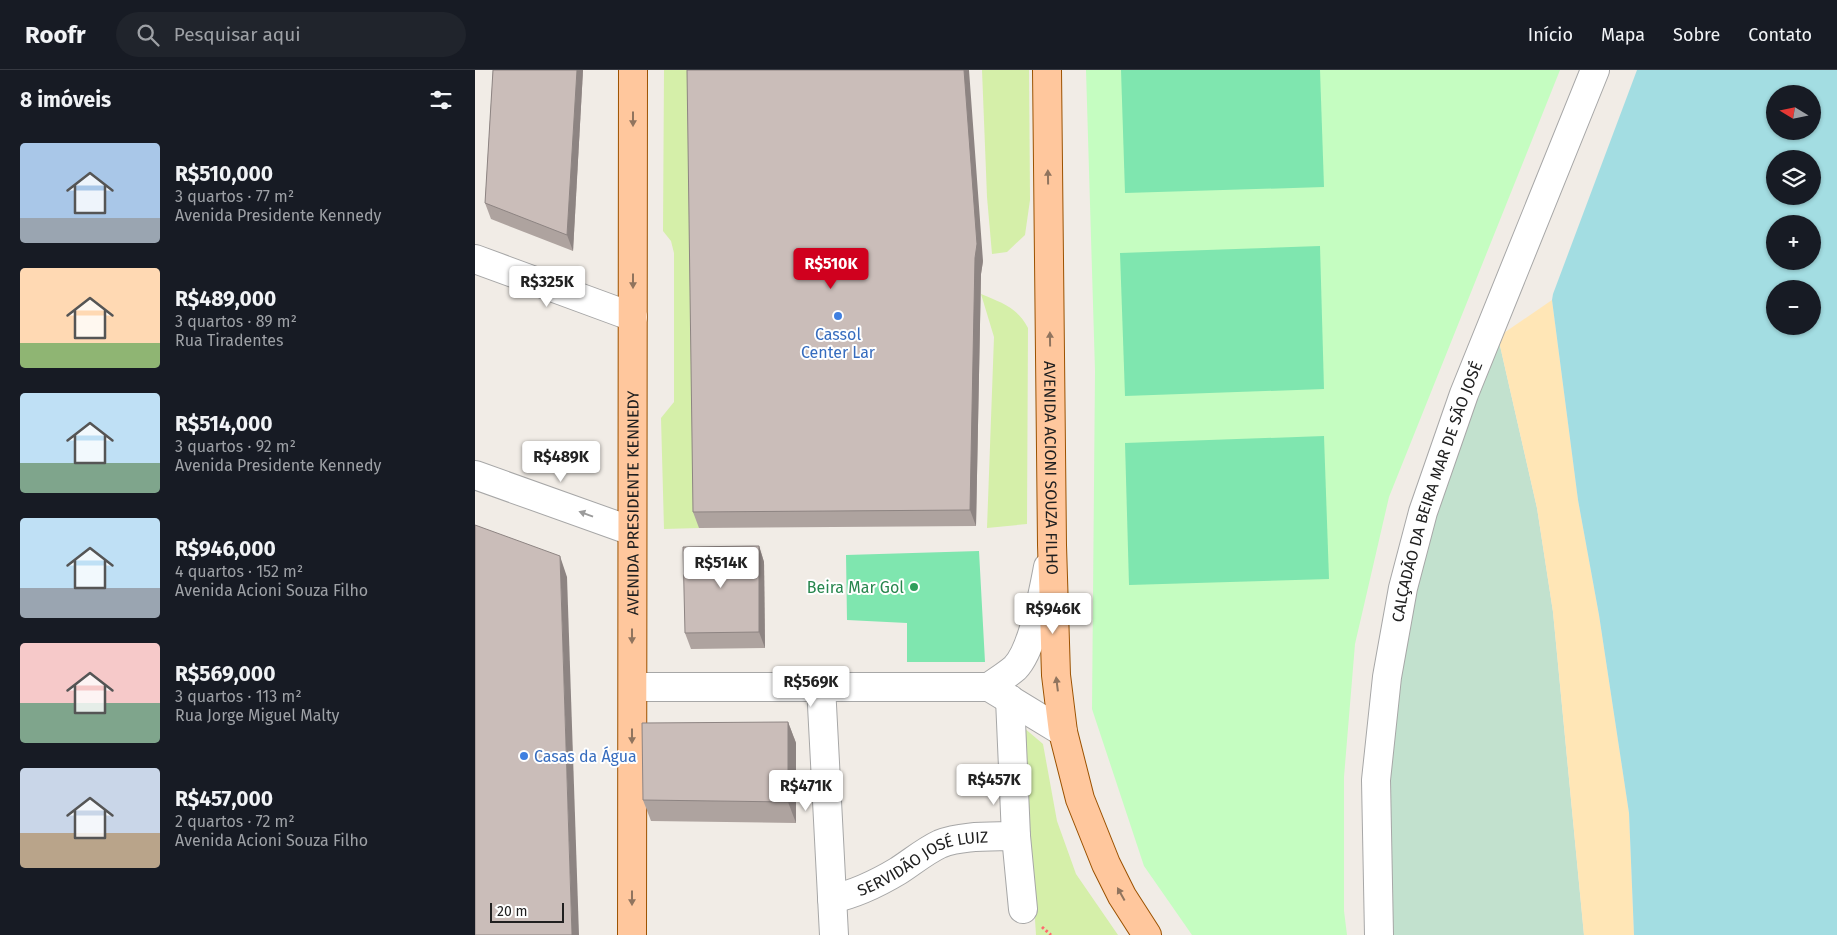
<!DOCTYPE html>
<html lang="pt">
<meta charset="utf-8">
<style>
:root{--surface:#171b24;--page:#20242c;--text:#f1f3f6;--muted:#9ea1a6;--line:#363941;--accent:#d0001e}
body{margin:0;font-family:"Fira Sans",sans-serif;background:var(--page);color:var(--text);height:100vh;display:flex;flex-direction:column;font-size:19px;white-space:nowrap}
*{box-sizing:border-box;margin:0}
p{font-size:16px;color:var(--muted)}
.icon{flex:none;width:28px;height:28px;fill:none;stroke:currentColor;stroke-width:2;stroke-linecap:round;stroke-linejoin:round}
.map{position:relative;flex:1;overflow:hidden}
.side{display:flex;flex-direction:column;background:var(--surface);width:475px}
.side>*{flex:none}
.needle{width:32px;rotate:280deg}
.fabs{position:absolute;left:1291px;top:15px;display:grid;gap:10px}
.fabs a{display:grid;place-items:center;width:55px;height:55px;border-radius:50%;background:var(--surface);box-shadow:0 1px 4px #0004;font-size:25px}
.scale{position:absolute;left:15px;bottom:12px;width:74px;box-sizing:border-box;padding-left:5px;border:2px solid #202020;border-top:0;font-size:14px;line-height:18px;white-space:nowrap;color:#202020;-webkit-text-stroke:4px #fff;paint-order:stroke}
.price{position:absolute;translate:-50% -42px;padding:0 11px;border-radius:5px;background:#fff;color:#222;font-size:16px;line-height:32px;filter:drop-shadow(0 1px 2px #0008)}
.price::after{content:'';position:absolute;left:50%;top:30px;width:15px;height:11px;margin-left:-8px;background:inherit;clip-path:polygon(0 0,100% 0,50% 100%)}
.price.current{background:var(--accent);color:#fff}
ul{padding:0;list-style:none}
li{display:flex;align-items:center;gap:15px;height:125px;padding:0 20px}
li span{display:grid;place-items:center;flex:none;width:140px;height:100px;border-radius:5px;color:#555}
li>.icon{margin-inline-start:auto}
span .icon{width:60px;height:60px;fill:#fffc;stroke-width:1}
li b{font-size:21px}
h2{display:flex;justify-content:space-between;align-items:center;height:60px;padding:0 20px;font-size:21px}
header{display:flex;align-items:center;gap:30px;box-sizing:border-box;height:70px;padding:0 25px;background:var(--surface);border-bottom:1px solid var(--line)}
header strong{font-size:24px}
nav{display:flex;gap:28px;margin-inline-start:auto;font-size:18px}
.search{width:350px;height:45px;background:var(--page);display:flex;align-items:center;gap:12px;box-sizing:border-box;padding:0 18px;border-radius:28px;color:var(--muted);font-size:19px}
main{display:flex;flex:1;min-height:0}
.map>svg:first-child{display:block}
.grass{fill:#d5efa9}
.wetland{fill:#c2e1ce}
.sand{fill:#ffe6b6}
.park{fill:#c5fdc1}
.pitch{fill:#7fe6af}
.water{fill:#a3dde2;fill-rule:evenodd}
.lines{fill:none;stroke-linecap:round;stroke-linejoin:round}
.minor-casing{stroke:#a7a7a7;stroke-width:30}
.major-casing{stroke:#9c5200;stroke-width:30}
.path{stroke:#ff696f;stroke-width:3;stroke-dasharray:2.5 2.5;stroke-linecap:butt}
.minor{stroke:#fff;stroke-width:28}
.major{stroke:#ffc79d;stroke-width:28}
.wall{fill:#aea39f}
.shaded-wall{fill:#8d8482}
.building{fill:#cabdb9;stroke:#8d8482}
.oneway{fill:#90745e}
.oneway2{fill:#9b9b9b}
.shop-dot{fill:#3f7fe0;stroke:#fff;stroke-width:2}
.leisure-dot{fill:#2e9e5b;stroke:#fff;stroke-width:2}
.labels{text-anchor:middle;dominant-baseline:central;stroke-width:4;stroke-linejoin:round;paint-order:stroke}
.shop-label{font-size:16px;fill:#366cbe;stroke:#fff}
.street-label{font-size:16px;fill:#202020;stroke:#fff}
.leisure-label{font-size:16px;fill:#27864d;stroke:#fff;text-anchor:end}
</style>
<header>
<strong>Roofr</strong>
<div class="search"><svg class="icon" aria-label="search" viewBox="0 0 24 24"><circle cx="10" cy="10" r="6"/><path d="M15 15l6 6"/></svg>Pesquisar aqui</div>
<nav><a>Início</a><a>Mapa</a><a>Sobre</a><a>Contato</a></nav>
</header>
<main>
<section class="side">
<h2>8 imóveis<svg class="icon" aria-label="filters" viewBox="0 0 24 24"><path d="M4 7h16M4 17h16"/><circle cx="9" cy="7" r="2"/><circle cx="15" cy="17" r="2"/></svg></h2>
<ul>
<li><span style="background:linear-gradient(#a9c7e8 75%,#9aa5b1 0)"><svg class="icon" aria-label="home" viewBox="0 0 24 24"><path d="M3 11l9-7 9 7M6 9v11h12V9"/></svg></span><div><b>R$510,000</b><p>3 quartos · 77 m²</p><p>Avenida Presidente Kennedy</p></div></li>
<li><span style="background:linear-gradient(#ffd9b3 75%,#8fb573 0)"><svg class="icon" aria-label="home" viewBox="0 0 24 24"><path d="M3 11l9-7 9 7M6 9v11h12V9"/></svg></span><div><b>R$489,000</b><p>3 quartos · 89 m²</p><p>Rua Tiradentes</p></div></li>
<li><span style="background:linear-gradient(#bfe0f5 70%,#7fa58c 0)"><svg class="icon" aria-label="home" viewBox="0 0 24 24"><path d="M3 11l9-7 9 7M6 9v11h12V9"/></svg></span><div><b>R$514,000</b><p>3 quartos · 92 m²</p><p>Avenida Presidente Kennedy</p></div></li>
<li><span style="background:linear-gradient(#bfe0f5 70%,#9aa5b1 0)"><svg class="icon" aria-label="home" viewBox="0 0 24 24"><path d="M3 11l9-7 9 7M6 9v11h12V9"/></svg></span><div><b>R$946,000</b><p>4 quartos · 152 m²</p><p>Avenida Acioni Souza Filho</p></div></li>
<li><span style="background:linear-gradient(#f6c9c9 60%,#7fa58c 0)"><svg class="icon" aria-label="home" viewBox="0 0 24 24"><path d="M3 11l9-7 9 7M6 9v11h12V9"/></svg></span><div><b>R$569,000</b><p>3 quartos · 113 m²</p><p>Rua Jorge Miguel Malty</p></div></li>
<li><span style="background:linear-gradient(#c9d6e8 65%,#b9a48a 0)"><svg class="icon" aria-label="home" viewBox="0 0 24 24"><path d="M3 11l9-7 9 7M6 9v11h12V9"/></svg></span><div><b>R$457,000</b><p>2 quartos · 72 m²</p><p>Avenida Acioni Souza Filho</p></div></li>
</ul>
</section>
<div class="map">
<svg width="1362" height="865" viewBox="0 0 1362 865">
<rect width="100%" height="100%" fill="#f1ece6"/>
<!-- grass -->
<g class="grass">
<polygon points="189,0 218,0 224,458 189,459 186,348 199,332 199,183 196,171 188,161"/>
<polygon points="507,0 554,0 555,130 550,165 532,182 517,184 512,127"/>
<path d="M506,224c21,9 36,13 47,34l-1,196 -40,4 7,-191z"/>
<polygon points="548,657 568,674 582,751 601,804 643,865 561,865"/>
</g>
<!-- wetland -->
<polygon class="wetland" points="1023,267 1062,438 1078,542 1109,865 913,865 910,709 921,606 957,440"/>
<!-- sand -->
<polygon class="sand" points="1077,230 1103,430 1124,545 1154,743 1159,865 1109,865 1078,542 1062,438 1023,267"/>
<!-- park -->
<polygon class="park" points="611,0 1085,0 914,427 880,574 869,707 869,841 872,865 717,865 669,796 617,639 620,301"/>
<!-- pitch -->
<g class="pitch">
<polygon points="646,0 845,0 849,117 650,123"/>
<polygon points="845,176 849,319 650,326 645,183"/>
<polygon points="849,366 854,509 654,515 650,373"/>
<polygon points="504,481 510,592 432,592 432,553 372,550 371,485"/>
</g>
<!-- water -->
<path class="water" d="M1162,0h200v865h-203l-5,-122 -30,-198 -21,-115 -26,-200 1,-6zM1300,24h38v37h-38zM1300,89h38v37h-38zM1300,154h38v37h-38zM1300,219h38v37h-38z"/>
<g class="lines">
<defs>
<g id="minor">
<polyline points="0,189 158,247"/>
<polyline points="0,405 157,461"/>
<polyline points="346,616 359,865"/>
<polyline points="158,617 514,617 588,662"/>
<path d="M514,617c8,-6 18,-12 26,-19 18,-18 28,-75 33,-101"/>
<polyline points="535,629 541,766 548,839"/>
<path id="s1" d="M357,829c23,-5 46,-16 66,-28 14,-9 27,-20 42,-27 23,-9 52,-7 76,-8"/>
<path id="s2" d="M904,865l-3,-155 11,-103 16,-89 20,-76 41,-118 131,-324"/>
</g>
<g id="major">
<path id="s3" d="M572,0l5,475 4,130 7,57 17,67 26,65 16,32 25,39"/>
<path id="s4" d="M157,865l1,-865"/>
</g>
</defs>
<!-- minor casing -->
<use href="#minor" class="minor-casing"/>
<!-- major casing -->
<use href="#major" class="major-casing"/>
<!-- path -->
<polyline class="path" points="567,857 576,865"/>
<!-- minor -->
<use href="#minor" class="minor"/>
<!-- major -->
<use href="#major" class="major"/>
</g>
<!-- wall -->
<g class="wall">
<polygon points="18,0 108,0 98,181 16,149 10,133"/>
<polygon points="508,191 506,204 501,456 224,458 218,442"/>
<polygon points="284,476 289,492 290,578 216,579 210,563"/>
<polygon points="313,652 321,673 321,753 176,751 168,730"/>
</g>
<!-- shaded-wall -->
<g class="shaded-wall">
<polygon points="102,0 108,0 98,181 92,165"/>
<polygon points="489,0 494,0 508,191 506,204 501,456 495,440"/>
<polygon points="284,476 289,492 290,578 284,562"/>
<polygon points="85,486 92,507 104,865 97,865"/>
<polygon points="313,652 321,673 321,753 313,732"/>
</g>
<!-- building -->
<g class="building">
<polygon points="18,0 102,0 92,165 10,133"/>
<polygon points="212,0 489,0 502,174 500,188 495,440 218,442"/>
<polygon points="0,455 85,486 97,865 0,865"/>
<polygon points="284,476 284,562 210,563 208,477"/>
<polygon points="313,652 313,732 168,730 167,653"/>
</g>
<!-- one-way arrows -->
<defs><path id="oneway-solid" d="M-6-.8H1V-3.2L6.5 0L1 3.2V.8H-6Z" transform="scale(1.25)"/></defs>
<g class="oneway">
<use href="#oneway-solid" transform="translate(158 49) rotate(90)"/>
<use href="#oneway-solid" transform="translate(573 107) rotate(-91)"/>
<use href="#oneway-solid" transform="translate(158 211) rotate(90)"/>
<use href="#oneway-solid" transform="translate(575 269) rotate(-91)"/>
<use href="#oneway-solid" transform="translate(157 566) rotate(90)"/>
<use href="#oneway-solid" transform="translate(582 614) rotate(-97)"/>
<use href="#oneway-solid" transform="translate(157 666) rotate(90)"/>
<use href="#oneway-solid" transform="translate(646 824) rotate(-119)"/>
<use href="#oneway-solid" transform="translate(157 828) rotate(90)"/>
</g>
<use class="oneway2" href="#oneway-solid" transform="translate(111 444) rotate(-160)"/>
<!-- markers -->
<g class="shop-dot">
<circle cx="363" cy="246" r="5"/>
<circle cx="49" cy="686" r="5"/>
</g>
<circle class="leisure-dot" cx="439" cy="517" r="5"/>
<g class="labels">
<!-- shop labels -->
<g class="shop-label">
<text x="363" y="264">Cassol<tspan x="363" dy="18">Center Lar</tspan></text>
<text x="59" y="686" text-anchor="start">Casas da Água</text>
</g>
<!-- street labels -->
<g class="street-label">
<text stroke="none"><textPath href="#s3" startOffset="398">AVENIDA ACIONI SOUZA FILHO</textPath></text>
<text stroke="none"><textPath href="#s2" startOffset="451">CALÇADÃO DA BEIRA MAR DE SÃO JOSÉ</textPath></text>
<text stroke="none"><textPath href="#s4" startOffset="432">AVENIDA PRESIDENTE KENNEDY</textPath></text>
<text stroke="none"><textPath href="#s1" startOffset="99">SERVIDÃO JOSÉ LUIZ</textPath></text>
</g>
<!-- leisure labels -->
<g class="leisure-label">
<text x="429" y="517">Beira Mar Gol</text>
</g>
</g>
</svg>
<div class="fabs">
<a><svg class="needle" viewBox="-14 -14 28 28"><path d="M0-13l5 13h-10z" fill="#e53935"/><path d="M0 13l5-13h-10z" fill="#9ea1a6"/></svg></a>
<a><svg class="icon" aria-label="layers" viewBox="0 0 24 24"><path d="M12 4l9 5-9 5-9-5zM3 14l9 5 9-5"/></svg></a>
<a>+</a>
<a>−</a>
</div>
<div class="scale">20 m</div>
<b class="price current" style="left:356px;top:220px">R$510K</b>
<b class="price" style="left:72px;top:238px">R$325K</b>
<b class="price" style="left:86px;top:413px">R$489K</b>
<b class="price" style="left:246px;top:519px">R$514K</b>
<b class="price" style="left:578px;top:565px">R$946K</b>
<b class="price" style="left:336px;top:638px">R$569K</b>
<b class="price" style="left:519px;top:736px">R$457K</b>
<b class="price" style="left:331px;top:742px">R$471K</b>
</div>
</main>
